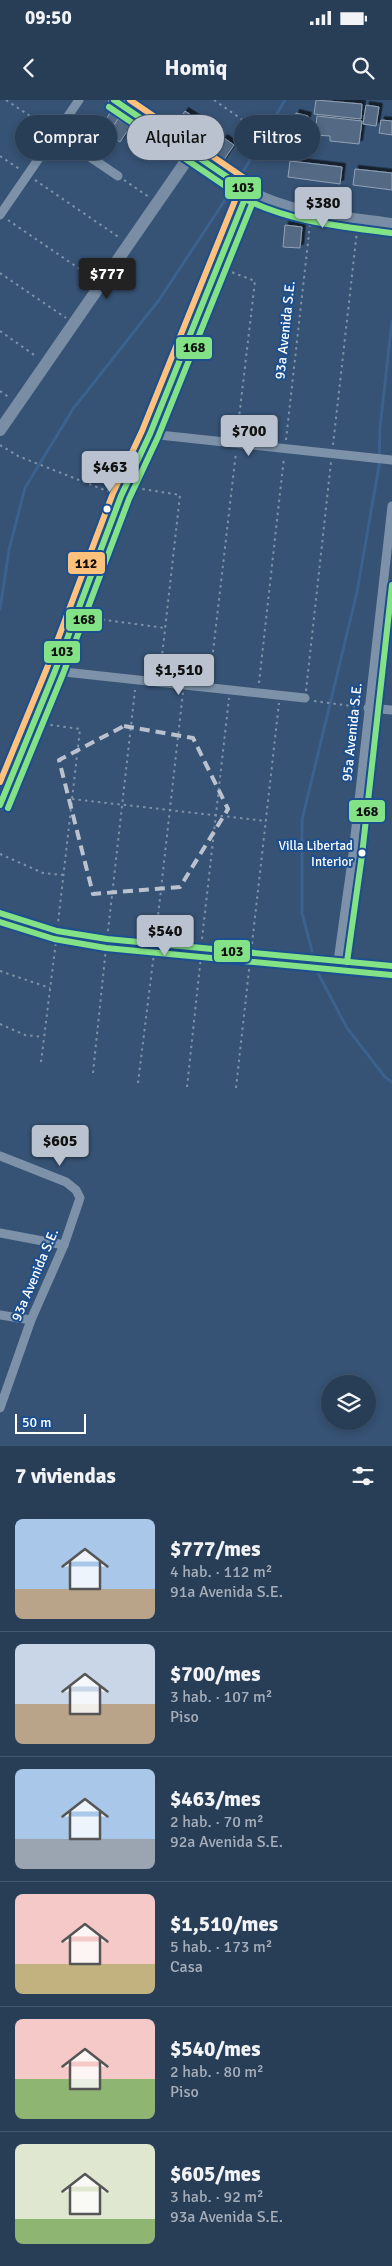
<!DOCTYPE html>
<html lang="es">
<meta charset="utf-8">
<style>
:root{--surface:#283e57;--page:#344961;--text:#f1f3f6;--muted:#a5aeba;--line:#44576d;--accent:#b9c2ce}
body{margin:0;font-family:Signika,sans-serif;background:var(--page);color:var(--text);height:100vh;display:flex;flex-direction:column;font-size:19px;white-space:nowrap}
*{box-sizing:border-box;margin:0}
p{font-size:16px;color:var(--muted)}
.icon{flex:none;width:28px;height:28px;fill:none;stroke:currentColor;stroke-width:2;stroke-linecap:round;stroke-linejoin:round}
.map{position:relative;height:1346px;overflow:hidden}
.sheet{display:flex;flex-direction:column;background:var(--surface);flex:1}
.sheet>*{flex:none}
.banner{position:absolute;left:15px;top:15px;width:362px;height:45px;display:flex;gap:10px}
.controls{position:absolute;left:321px;top:1275px;display:grid;gap:10px}
.controls a{display:grid;place-items:center;width:55px;height:55px;border-radius:50%;background:var(--surface);box-shadow:0 2px 8px #0003,0 0 0 1px var(--line);font-size:25px}
.scale{position:absolute;left:15px;bottom:12px;width:71px;box-sizing:border-box;padding-left:5px;border:2px solid #fff;border-top:0;font-size:14px;line-height:18px;white-space:nowrap;color:#fff;-webkit-text-stroke:4px #1b4f8f;paint-order:stroke}
.price{position:absolute;translate:-50% -42px;padding:0 11px;border-radius:5px;background:var(--accent);color:#111;font-size:16px;line-height:32px;filter:drop-shadow(0 1px 2px #0008)}
.price::after{content:'';position:absolute;left:50%;top:30px;width:15px;height:11px;margin-left:-8px;background:inherit;clip-path:polygon(0 0,100% 0,50% 100%)}
.price.current{background:#222;color:#fff}
ul{padding:0;list-style:none}
li{display:flex;align-items:center;gap:15px;height:125px;padding:0 15px}
li+li{border-top:1px solid var(--line)}
li span{display:grid;place-items:center;flex:none;width:140px;height:100px;border-radius:8px;color:#555}
li>.icon{margin-inline-start:auto}
span .icon{width:60px;height:60px;fill:#fffc;stroke-width:1}
li b{font-size:21px}
h2{display:flex;justify-content:space-between;align-items:center;height:60px;padding:0 15px;font-size:21px}
.chip{padding:0 18px;border-radius:22px;background:var(--surface);box-shadow:0 2px 8px #0003,0 0 0 1px var(--line);font-size:18px;line-height:45px}
.chip.current{background:var(--accent);color:#111}
.status{display:flex;justify-content:space-between;align-items:center;height:35px;padding:0 25px;background:var(--surface);direction:ltr}
.status svg{height:14px;fill:currentColor}
header{display:flex;justify-content:space-between;align-items:center;height:65px;padding:0 15px;background:var(--surface);font-size:22px;font-weight:700}
.map>svg:first-child{display:block}
.lines{fill:none;stroke-linecap:round;stroke-linejoin:round}
.stream{stroke:#3b618d;stroke-width:3}
.building{fill:#526984;stroke:#92a2b6;filter:url(#shadow)}
.path{stroke:#7d92a8;stroke-width:2;stroke-dasharray:2.5 4;stroke-linecap:butt}
.street{stroke:#7d92a8;stroke-width:9}
.secondary{stroke:#798da4;stroke-width:12}
.bus-1-casing{stroke:#1b4f8f;stroke-width:10}
.bus-2-casing{stroke:#1b4f8f;stroke-width:10}
.bus-3-casing{stroke:#1b4f8f;stroke-width:10}
.bus-1{stroke:#83e286;stroke-width:6}
.bus-2{stroke:#83e286;stroke-width:6}
.bus-3{stroke:#ffc17b;stroke-width:6}
.marked{fill:none;stroke:#b9c2ce;stroke-width:4;stroke-dasharray:10 6;stroke-linejoin:round}
.bus-dot{fill:#fff;stroke:#1b4f8f;stroke-width:2}
.labels{text-anchor:middle;dominant-baseline:central;stroke-width:4;stroke-linejoin:round;paint-order:stroke}
.bus-label{font-size:13px;fill:#fff;stroke:#1b4f8f;text-anchor:end}
.street-label{font-size:14px;fill:#fff;stroke:#1b4f8f}
.line-badge{stroke:#1b4f8f;stroke-width:2}
.pale-badge-label{font-size:14px;text-anchor:middle;font-weight:bold;fill:#111}
</style>
<div class="status"><b>09:50</b><svg viewBox="0 0 49 12"><path d="M0 12V9h3v3zM5 12V6h3v6zM10 12V3h3v9zM15 12V0h3v12zM26 1h20v11H26zM47 4h2v5h-2z"/></svg></div>
<header><svg class="icon" aria-label="back" viewBox="0 0 24 24"><path d="M15 5l-7 7 7 7"/></svg>Homiq<svg class="icon" aria-label="search" viewBox="0 0 24 24"><circle cx="10" cy="10" r="6"/><path d="M15 15l6 6"/></svg></header>
<div class="map">
<svg width="392" height="1346" viewBox="0 0 392 1346">
<defs>
<filter id="shadow"><feDropShadow dx="3.5" dy="-3.5" stdDeviation="0" flood-color="#0009"/></filter>
</defs>
<rect width="100%" height="100%" fill="#365274"/>
<g class="lines">
<!-- stream -->
<g class="stream">
<polyline points="240,77 285,0"/>
<polyline points="0,509 9,450 25,388 73,309 159,200 229,94"/>
<polyline points="312,851 302,813 302,720 357,492 379,366 380,328 392,221"/>
<polyline points="318,873 347,928 385,977 392,982"/>
</g>
</g>
<!-- building -->
<g class="building">
<polygon points="316,0 362,4 361,19 314,14"/>
<polygon points="366,5 379,7 376,26 363,24"/>
<polygon points="185,11 196,18 182,37 172,30"/>
<polygon points="110,13 118,19 108,34 100,28"/>
<polygon points="296,13 308,16 303,33 291,30"/>
<polygon points="317,16 362,21 359,44 330,41 330,36 315,35"/>
<polygon points="118,19 130,27 120,42 108,34"/>
<polygon points="381,20 392,21 392,35 379,33"/>
<polygon points="207,27 218,34 205,54 194,47"/>
<polygon points="224,38 234,45 221,64 211,57"/>
<polygon points="152,41 160,47 150,61 141,56"/>
<polygon points="290,61 342,67 340,84 288,77"/>
<polygon points="355,69 392,73 392,90 353,85"/>
<polygon points="285,125 302,127 300,148 283,147"/>
</g>
<g class="lines">
<!-- path -->
<g class="path">
<polyline points="6,0 48,28"/>
<polyline points="214,0 247,23"/>
<polyline points="0,56 21,70"/>
<polyline points="35,80 120,138"/>
<polyline points="124,80 149,97"/>
<polyline points="8,120 93,178"/>
<polyline points="226,170 255,181 237,335"/>
<polyline points="0,173 66,218"/>
<polyline points="0,231 37,257"/>
<polyline points="0,291 10,298"/>
<polyline points="286,340 310,124"/>
<polyline points="0,345 18,356 112,393"/>
<polyline points="333,345 357,131"/>
<polyline points="136,388 180,395 160,574"/>
<polyline points="83,517 165,528"/>
<polyline points="210,578 236,352"/>
<polyline points="259,583 284,357"/>
<polyline points="306,591 331,362"/>
<polyline points="314,601 359,607"/>
<polyline points="44,624 80,629 58,823"/>
<polyline points="72,699 266,721"/>
<polyline points="0,754 43,773 63,775"/>
<polyline points="108,831 135,590"/>
<polyline points="156,834 183,592"/>
<polyline points="202,839 229,598"/>
<polyline points="252,844 279,603"/>
<polyline points="0,871 50,888"/>
<polyline points="0,924 25,935 43,937"/>
<polyline points="41,962 56,841"/>
<polyline points="93,973 106,848"/>
<polyline points="138,983 154,853"/>
<polyline points="187,987 201,856"/>
<polyline points="236,988 250,861"/>
</g>
<!-- street -->
<g class="street">
<polyline points="56,34 118,76"/>
<polyline points="0,115 79,0"/>
<polyline points="150,334 392,360"/>
<polyline points="55,571 305,598"/>
<polyline points="368,608 392,610"/>
<polyline points="0,705 55,571 121,396 150,334 248,91"/>
<polyline points="0,813 57,831 107,839 392,866"/>
<polyline points="338,861 353,754 392,406"/>
<polyline points="0,1056 66,1082 76,1090 80,1098 64,1145 31,1220 0,1308"/>
<polyline points="0,1133 64,1145"/>
<polyline points="0,1215 31,1220"/>
</g>
<!-- secondary -->
<g class="secondary">
<path d="M114,0l134,91c48,25 91,25 144,33"/>
<polyline points="0,330 191,54"/>
</g>
<defs>
<g id="bus-1">
<polyline points="114,0 248,91"/>
<polyline points="0,705 55,571 121,396 150,334 248,91"/>
<polyline points="0,813 57,831 107,839 392,866"/>
</g>
<g id="bus-2">
<path d="M109,7l134,91c47,24 97,28 148,35"/>
<polyline points="8,708 63,574 129,399 158,337 256,94"/>
<polyline points="0,822 54,839 106,848 391,875"/>
<polyline points="347,862 362,755 392,485"/>
</g>
<g id="bus-3">
<polyline points="130,0 253,84"/>
<polyline points="0,682 47,568 113,393 142,331 240,88"/>
</g>
</defs>
<!-- bus-1 casing -->
<use href="#bus-1" class="bus-1-casing"/>
<!-- bus-2 casing -->
<use href="#bus-2" class="bus-2-casing"/>
<!-- bus-3 casing -->
<use href="#bus-3" class="bus-3-casing"/>
<!-- bus-1 -->
<use href="#bus-1" class="bus-1"/>
<!-- bus-2 -->
<use href="#bus-2" class="bus-2"/>
<!-- bus-3 -->
<use href="#bus-3" class="bus-3"/>
</g>
<!-- marked area -->
<path class="marked" d="M124,626l69,12 35,71 -48,78 -87,7 -34,-134z"/>
<!-- markers -->
<g class="bus-dot">
<circle cx="107" cy="409" r="4.5"/>
<circle cx="362" cy="753" r="4.5"/>
</g>
<g class="labels">
<!-- bus labels -->
<g class="bus-label">
<text x="353" y="746">Villa Libertad<tspan x="353" dy="16">Interior</tspan></text>
</g>
<!-- street labels -->
<g class="street-label">
<text transform="translate(285 230) rotate(-84)">93a Avenida S.E.</text>
<text transform="translate(352 632) rotate(-84)">95a Avenida S.E.</text>
<text transform="translate(35 1175) rotate(-67)">93a Avenida S.E.</text>
</g>
</g>
<g class="line-badge">
<rect x="224" y="76" width="38" height="24" rx="5" fill="#83e286"/>
<rect x="175" y="236" width="38" height="24" rx="5" fill="#83e286"/>
<rect x="67" y="451" width="39" height="24" rx="5" fill="#ffc17b"/>
<rect x="65" y="508" width="38" height="24" rx="5" fill="#83e286"/>
<rect x="43" y="540" width="38" height="24" rx="5" fill="#83e286"/>
<rect x="348" y="699" width="38" height="24" rx="5" fill="#83e286"/>
<rect x="213" y="839" width="38" height="24" rx="5" fill="#83e286"/>
</g>
<g class="pale-badge-label">
<text x="243" y="92">103</text>
<text x="194" y="252">168</text>
<text x="86" y="468">112</text>
<text x="84" y="524">168</text>
<text x="62" y="556">103</text>
<text x="367" y="716">168</text>
<text x="232" y="856">103</text>
</g>
</svg>
<div class="controls">
<a><svg class="icon" aria-label="layers" viewBox="0 0 24 24"><path d="M12 4l9 5-9 5-9-5zM3 14l9 5 9-5"/></svg></a>
</div>
<div class="scale">50 m</div>
<b class="price" style="left:323px;top:129px">$380</b>
<b class="price current" style="left:107px;top:200px">$777</b>
<b class="price" style="left:249px;top:357px">$700</b>
<b class="price" style="left:110px;top:393px">$463</b>
<b class="price" style="left:179px;top:596px">$1,510</b>
<b class="price" style="left:165px;top:857px">$540</b>
<b class="price" style="left:60px;top:1067px">$605</b>
<div class="banner">
<a class="chip">Comprar</a>
<a class="chip current">Alquilar</a>
<a class="chip">Filtros</a>
</div>
</div>
<section class="sheet">
<h2>7 viviendas<svg class="icon" aria-label="filters" viewBox="0 0 24 24"><path d="M4 7h16M4 17h16"/><circle cx="9" cy="7" r="2"/><circle cx="15" cy="17" r="2"/></svg></h2>
<ul>
<li><span style="background:linear-gradient(#a9c7e8 70%,#b9a48a 0)"><svg class="icon" aria-label="home" viewBox="0 0 24 24"><path d="M3 11l9-7 9 7M6 9v11h12V9"/></svg></span><div><b>$777/mes</b><p>4 hab. · 112 m²</p><p>91a Avenida S.E.</p></div></li>
<li><span style="background:linear-gradient(#c9d6e8 60%,#b9a48a 0)"><svg class="icon" aria-label="home" viewBox="0 0 24 24"><path d="M3 11l9-7 9 7M6 9v11h12V9"/></svg></span><div><b>$700/mes</b><p>3 hab. · 107 m²</p><p>Piso</p></div></li>
<li><span style="background:linear-gradient(#a9c7e8 70%,#9aa5b1 0)"><svg class="icon" aria-label="home" viewBox="0 0 24 24"><path d="M3 11l9-7 9 7M6 9v11h12V9"/></svg></span><div><b>$463/mes</b><p>2 hab. · 70 m²</p><p>92a Avenida S.E.</p></div></li>
<li><span style="background:linear-gradient(#f6c9c9 70%,#c2b280 0)"><svg class="icon" aria-label="home" viewBox="0 0 24 24"><path d="M3 11l9-7 9 7M6 9v11h12V9"/></svg></span><div><b>$1,510/mes</b><p>5 hab. · 173 m²</p><p>Casa</p></div></li>
<li><span style="background:linear-gradient(#f6c9c9 60%,#8fb573 0)"><svg class="icon" aria-label="home" viewBox="0 0 24 24"><path d="M3 11l9-7 9 7M6 9v11h12V9"/></svg></span><div><b>$540/mes</b><p>2 hab. · 80 m²</p><p>Piso</p></div></li>
<li><span style="background:linear-gradient(#dfe7d0 75%,#8fb573 0)"><svg class="icon" aria-label="home" viewBox="0 0 24 24"><path d="M3 11l9-7 9 7M6 9v11h12V9"/></svg></span><div><b>$605/mes</b><p>3 hab. · 92 m²</p><p>93a Avenida S.E.</p></div></li>
</ul>
</section>
